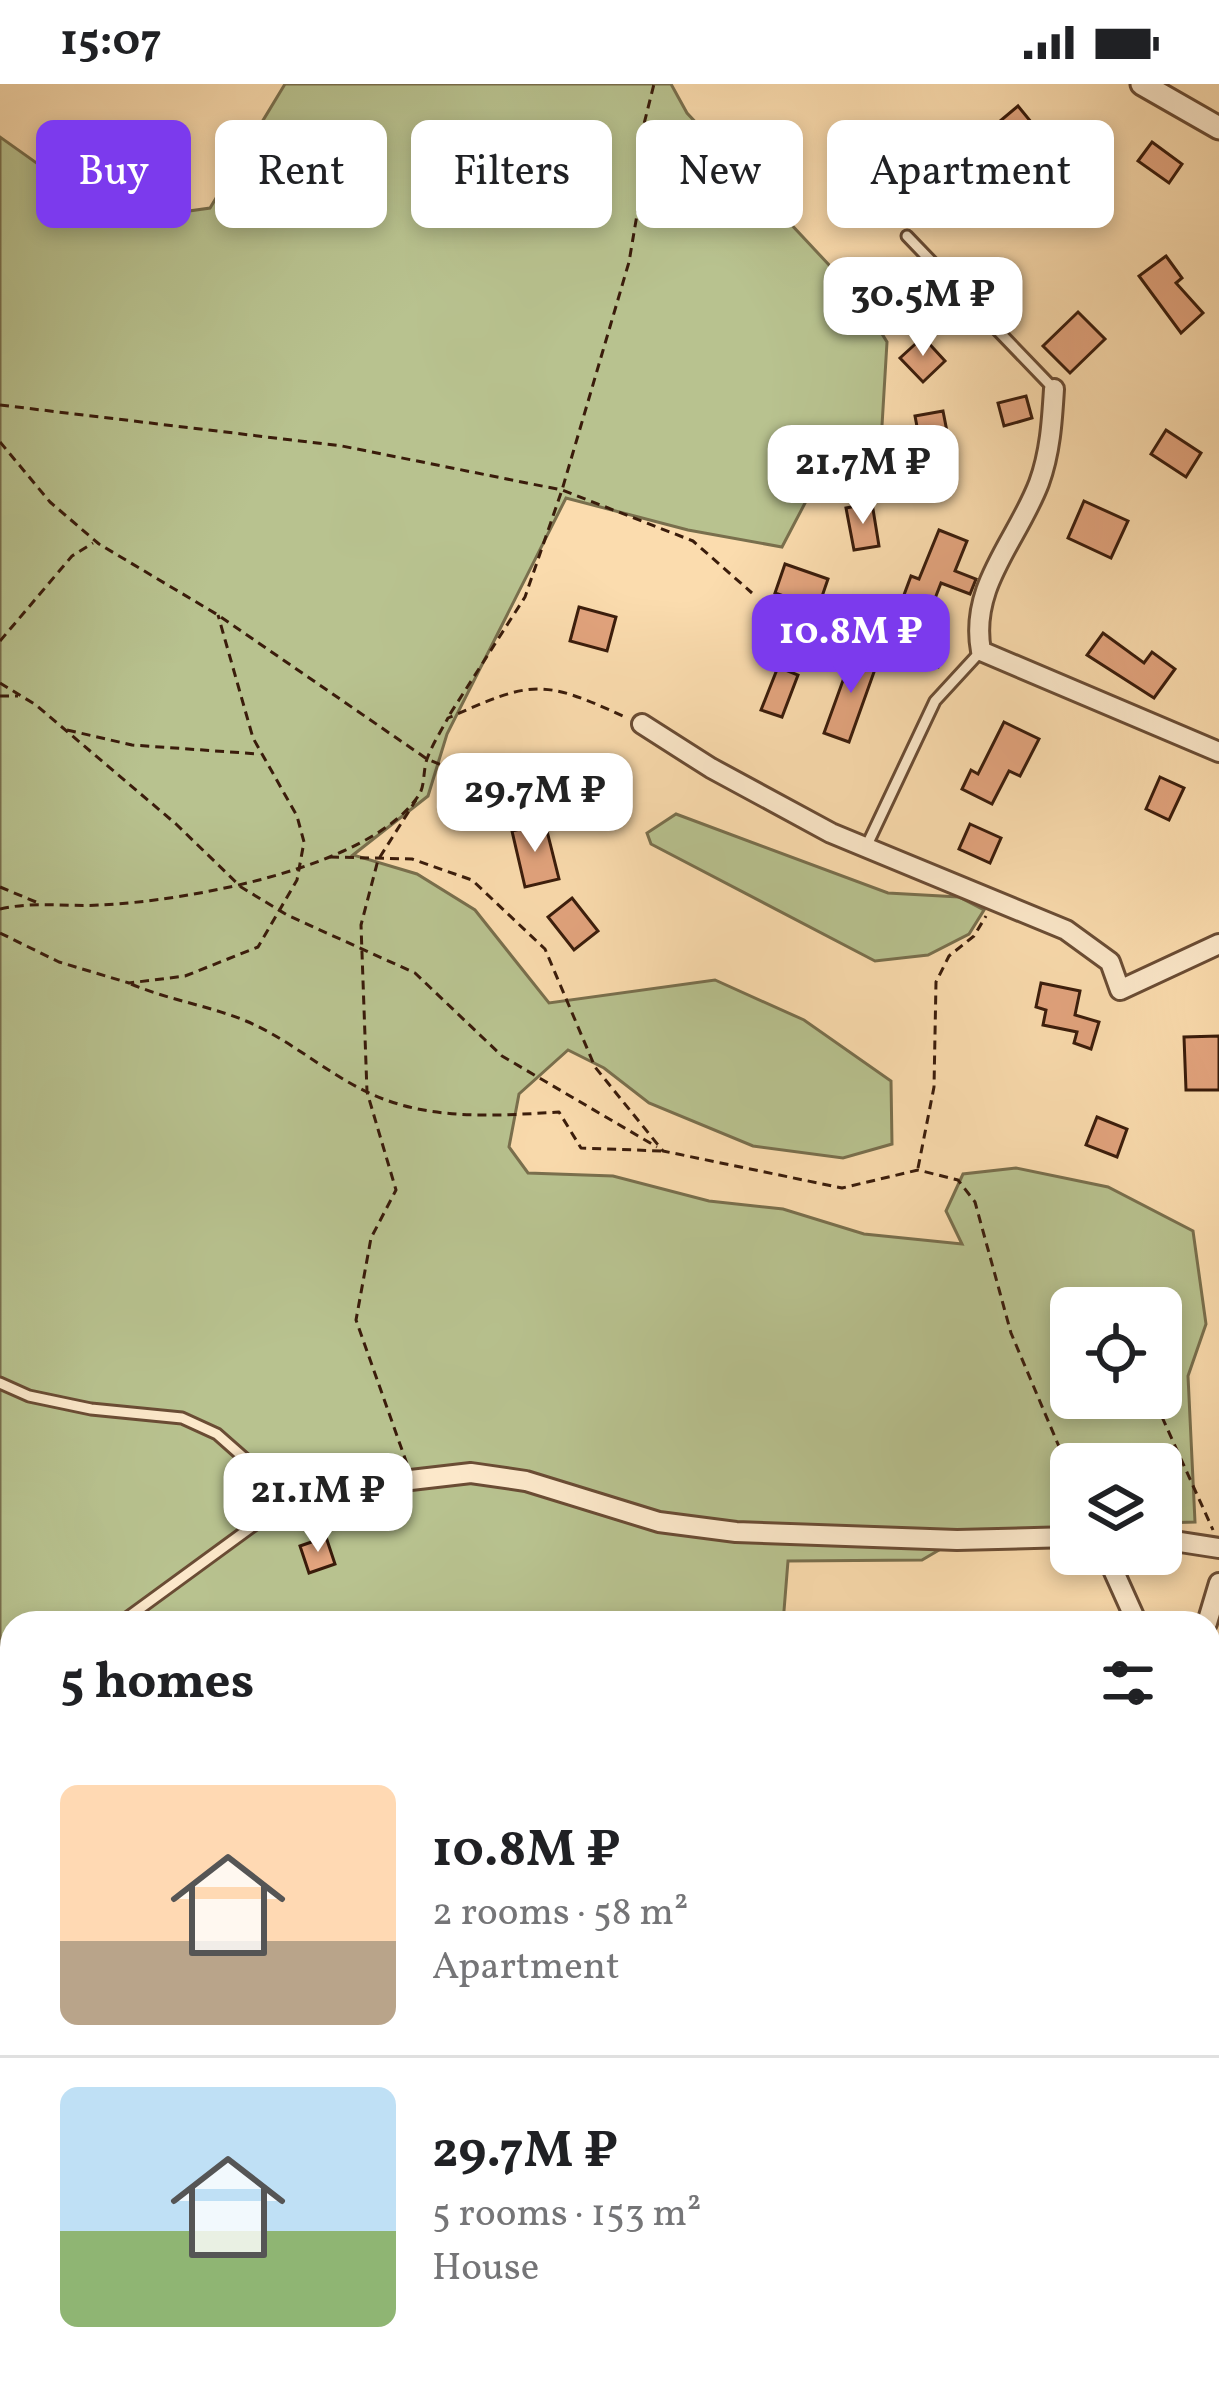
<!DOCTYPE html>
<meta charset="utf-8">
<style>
:root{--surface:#fff;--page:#f6f6f6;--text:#202124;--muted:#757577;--line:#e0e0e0;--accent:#7c3aed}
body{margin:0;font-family:Vollkorn,serif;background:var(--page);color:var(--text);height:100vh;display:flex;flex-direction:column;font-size:45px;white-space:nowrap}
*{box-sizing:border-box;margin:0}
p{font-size:39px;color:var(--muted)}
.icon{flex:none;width:66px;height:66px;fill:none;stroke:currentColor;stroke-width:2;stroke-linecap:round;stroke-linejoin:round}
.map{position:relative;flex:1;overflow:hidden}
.drawer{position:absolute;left:0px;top:1527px;width:1221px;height:771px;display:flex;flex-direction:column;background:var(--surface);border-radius:36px 36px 0 0;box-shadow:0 6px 18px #0003}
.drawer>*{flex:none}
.guide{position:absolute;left:36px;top:36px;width:1149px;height:108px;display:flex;gap:24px}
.buttons{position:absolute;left:1050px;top:1203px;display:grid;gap:24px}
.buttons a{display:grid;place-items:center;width:132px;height:132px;border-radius:18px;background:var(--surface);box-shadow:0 6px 18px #0003;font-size:60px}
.price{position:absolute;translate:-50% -102px;padding:0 27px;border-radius:24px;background:#fff;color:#222;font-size:39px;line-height:78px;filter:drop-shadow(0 3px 6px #0008)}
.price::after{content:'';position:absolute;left:50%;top:72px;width:36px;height:27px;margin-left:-18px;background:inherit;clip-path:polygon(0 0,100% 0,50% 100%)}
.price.selected{background:var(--accent);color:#fff}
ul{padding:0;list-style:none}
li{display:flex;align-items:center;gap:36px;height:300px;padding:0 60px}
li+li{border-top:3px solid var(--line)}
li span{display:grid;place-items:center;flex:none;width:336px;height:240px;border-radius:18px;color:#555}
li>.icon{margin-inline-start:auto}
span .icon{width:144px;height:144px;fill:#fffc;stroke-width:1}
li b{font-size:51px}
h2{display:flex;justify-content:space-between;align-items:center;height:144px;padding:0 60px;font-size:51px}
.tag{padding:0 42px;border-radius:18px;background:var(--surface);box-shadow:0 6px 18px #0003;font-size:42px;line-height:108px}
.tag.selected{background:var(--accent);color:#fff}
.status{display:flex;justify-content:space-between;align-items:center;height:84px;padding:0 60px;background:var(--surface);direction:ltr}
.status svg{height:33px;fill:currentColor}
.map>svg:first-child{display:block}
.green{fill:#b8c28f;stroke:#796f4d;stroke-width:3;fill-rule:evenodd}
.building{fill:#e3a47e;stroke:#3a1c0b;stroke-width:3}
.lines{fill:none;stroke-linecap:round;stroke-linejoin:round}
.service-casing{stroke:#6a4c34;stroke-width:15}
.minor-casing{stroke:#6a4c34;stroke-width:24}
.tertiary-casing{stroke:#6a4c34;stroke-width:27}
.path{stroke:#3a1c0b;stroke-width:3;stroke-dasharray:9 6;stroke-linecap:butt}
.service{stroke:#fce8ca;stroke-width:9}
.minor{stroke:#fce8ca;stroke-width:18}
.tertiary{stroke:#fce8ca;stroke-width:21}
</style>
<div class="status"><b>15:07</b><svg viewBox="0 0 49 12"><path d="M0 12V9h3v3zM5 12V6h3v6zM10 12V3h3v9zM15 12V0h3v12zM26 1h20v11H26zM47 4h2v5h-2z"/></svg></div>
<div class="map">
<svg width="1219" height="2297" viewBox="0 0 1219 2297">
<rect width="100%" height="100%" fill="#fbdcae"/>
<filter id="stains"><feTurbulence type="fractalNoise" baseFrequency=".00167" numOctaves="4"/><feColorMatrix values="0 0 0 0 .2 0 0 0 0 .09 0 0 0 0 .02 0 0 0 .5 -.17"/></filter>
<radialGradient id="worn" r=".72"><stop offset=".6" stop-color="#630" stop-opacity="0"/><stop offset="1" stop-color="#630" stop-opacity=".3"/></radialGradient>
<!-- green -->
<g class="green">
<path d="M285,0h386l16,29 172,184 28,45 -7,117 -54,4 -44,84 -94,-17 -122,-32 -119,236 -19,62 -75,59 64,19 58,36 74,93 166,-23 89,40 87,61 1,63 -49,14 -90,-12 -104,-43 -45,-35 -36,-18 -49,44 -10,53 19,26 85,3 96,25 74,8 81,25 98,10 -16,-33 17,-37 53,-6 92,19 85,44 13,93 -18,52 7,146 -34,1v-59h-90v64l-103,5 -46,27 -134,1 -5,62h-771v150l-12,12v-1648l118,84 92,-13zM1071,1224h90v90h-90z"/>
<polygon points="676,730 888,809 959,813 984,826 969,850 928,871 875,877 651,760 647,749"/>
</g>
<!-- building -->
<g class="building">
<polygon points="1018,22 1036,44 1012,65 993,43"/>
<polygon points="1152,58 1182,80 1169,99 1138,77"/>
<polygon points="895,89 924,121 902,141 873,109"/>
<polygon points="1166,172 1182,194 1176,199 1203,229 1181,249 1139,192"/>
<polygon points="909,185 947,222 928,242 890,204"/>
<polygon points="1078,228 1105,255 1070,289 1043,262"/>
<polygon points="923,253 945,277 923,298 900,274"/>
<polygon points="1026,312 1032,334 1004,342 998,319"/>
<polygon points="943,327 950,363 922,369 915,332"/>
<polygon points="1166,346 1201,369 1186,393 1151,370"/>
<polygon points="1084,417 1128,437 1111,474 1068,454"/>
<polygon points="872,419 879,462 854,466 846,424"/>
<polygon points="939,446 967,457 955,487 976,495 970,510 941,499 929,530 901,519 911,492 919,495"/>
<polygon points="785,480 828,495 818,524 775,509"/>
<polygon points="579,523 616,533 607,567 570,557"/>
<polygon points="881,548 943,566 938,583 876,565"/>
<polygon points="1103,549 1144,579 1152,568 1175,585 1154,614 1087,571"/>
<polygon points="854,566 879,574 849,658 824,649"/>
<polygon points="778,583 798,591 782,633 761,626"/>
<polygon points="1004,638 1039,655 1020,692 1009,687 992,720 962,705 971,686 978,690"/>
<polygon points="549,673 590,700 572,729 531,702"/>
<polygon points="1160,693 1184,704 1169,736 1146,725"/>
<polygon points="545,739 559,795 525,803 512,747"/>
<polygon points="970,740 1001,754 990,779 959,765"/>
<polygon points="572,814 598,847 574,866 548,833"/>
<polygon points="1041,899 1080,907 1075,931 1099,938 1091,965 1074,959 1077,948 1043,941 1046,926 1036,923"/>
<polygon points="1219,952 1219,1006 1186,1006 1184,953"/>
<polygon points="1097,1033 1127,1045 1117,1073 1086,1061"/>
<polygon points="326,1453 335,1480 309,1489 300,1462"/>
</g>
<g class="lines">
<defs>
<g id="service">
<polyline points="907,152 1053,304"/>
<polyline points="867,761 935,617 981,567"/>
<polyline points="0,1299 29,1312 91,1325 182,1334 217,1350 270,1397 310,1406"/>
<polyline points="120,1539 265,1433"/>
<polyline points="0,1594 12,1593"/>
</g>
<g id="minor">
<path d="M1054,305c-2,33 -4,64 -15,94 -22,58 -70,103 -58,168l238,101"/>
<polyline points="642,640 711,684 831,749 1066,846 1110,878 1120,906 1219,860"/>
<polyline points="265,1433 316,1407 471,1389 526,1397 659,1438 736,1448 957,1456 1071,1453"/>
<polyline points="1161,1455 1219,1464"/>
<polyline points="1106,1470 1137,1539"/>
<polyline points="1207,1539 1219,1499"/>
<polyline points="1209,1796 1219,1799"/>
</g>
<polyline id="tertiary" points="1142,0 1219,44"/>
</defs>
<!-- service casing -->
<use href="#service" class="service-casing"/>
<!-- minor casing -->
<use href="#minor" class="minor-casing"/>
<!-- tertiary casing -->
<use href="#tertiary" class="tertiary-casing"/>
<!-- path -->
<g class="path">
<polyline points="0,321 342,362 562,406 693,457 752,509"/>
<polyline points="0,358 50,418 99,460 218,531 427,675 516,713"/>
<polyline points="0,557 72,472 93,459"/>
<polyline points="0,599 36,621 176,740 241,803 287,831 415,889 502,972 657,1063"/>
<polyline points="0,612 18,612"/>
<polyline points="450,630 525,513 562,406 629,178 640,113 643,44 654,0"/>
<polyline points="67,646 132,661 259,670"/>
<polyline points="330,773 412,775 472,796 545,865 595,983 663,1067 842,1104 918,1086 958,1096 975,1118 1011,1249 1071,1391"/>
<polyline points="0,803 36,818"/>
<path d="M0,825c35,-8 66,-2 101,-4 83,-4 269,-36 318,-110 6,-9 4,-25 8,-36 5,-14 14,-28 21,-41 84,-37 93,-40 177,-1"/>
<polyline points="0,849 59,878 129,899 185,892 258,863 297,796 304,758 297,732 253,654 218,531"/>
<path d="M131,900c38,16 79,22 115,37 43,18 79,51 121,71 60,29 127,24 192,20l22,36 81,3"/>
<polyline points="918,1084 934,1003 936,898 949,872 974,852 986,832"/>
<polyline points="1162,1333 1213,1446"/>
<polyline points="407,1380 356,1236 371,1154 396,1106 367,1008 361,841 378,776 416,716"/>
<polyline points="0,1626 12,1614"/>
<polyline points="0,2196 12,2196"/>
<polyline points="816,2286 832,2297"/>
<polyline points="437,2297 440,2286"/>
</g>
<!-- service -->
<use href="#service" class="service"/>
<!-- minor -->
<use href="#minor" class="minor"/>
<!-- tertiary -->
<use href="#tertiary" class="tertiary"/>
</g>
<rect width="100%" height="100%" filter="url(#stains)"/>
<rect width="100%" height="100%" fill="url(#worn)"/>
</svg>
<div class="buttons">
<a><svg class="icon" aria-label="locate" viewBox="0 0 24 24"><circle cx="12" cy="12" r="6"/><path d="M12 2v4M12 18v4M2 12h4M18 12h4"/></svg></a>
<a><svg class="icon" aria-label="layers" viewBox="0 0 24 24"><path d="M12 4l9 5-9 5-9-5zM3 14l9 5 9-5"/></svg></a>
</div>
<b class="price" style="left:923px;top:275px">30.5M ₽</b>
<b class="price" style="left:863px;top:443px">21.7M ₽</b>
<b class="price selected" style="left:851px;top:612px">10.8M ₽</b>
<b class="price" style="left:535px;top:771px">29.7M ₽</b>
<b class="price" style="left:318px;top:1471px">21.1M ₽</b>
<div class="guide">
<a class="tag selected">Buy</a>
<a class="tag">Rent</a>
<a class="tag">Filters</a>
<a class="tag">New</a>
<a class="tag">Apartment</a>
</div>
<section class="drawer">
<h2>5 homes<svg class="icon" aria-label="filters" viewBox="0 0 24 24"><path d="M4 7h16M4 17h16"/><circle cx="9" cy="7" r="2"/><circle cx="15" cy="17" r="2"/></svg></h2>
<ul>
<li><span style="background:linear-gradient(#ffd9b3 65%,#b9a48a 0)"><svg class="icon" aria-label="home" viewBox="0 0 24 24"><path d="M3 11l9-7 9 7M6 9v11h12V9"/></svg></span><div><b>10.8M ₽</b><p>2 rooms · 58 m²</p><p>Apartment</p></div></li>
<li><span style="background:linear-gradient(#bfe0f5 60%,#8fb573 0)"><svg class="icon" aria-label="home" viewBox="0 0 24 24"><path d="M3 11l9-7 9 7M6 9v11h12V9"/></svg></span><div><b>29.7M ₽</b><p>5 rooms · 153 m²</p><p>House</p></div></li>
</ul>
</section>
</div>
